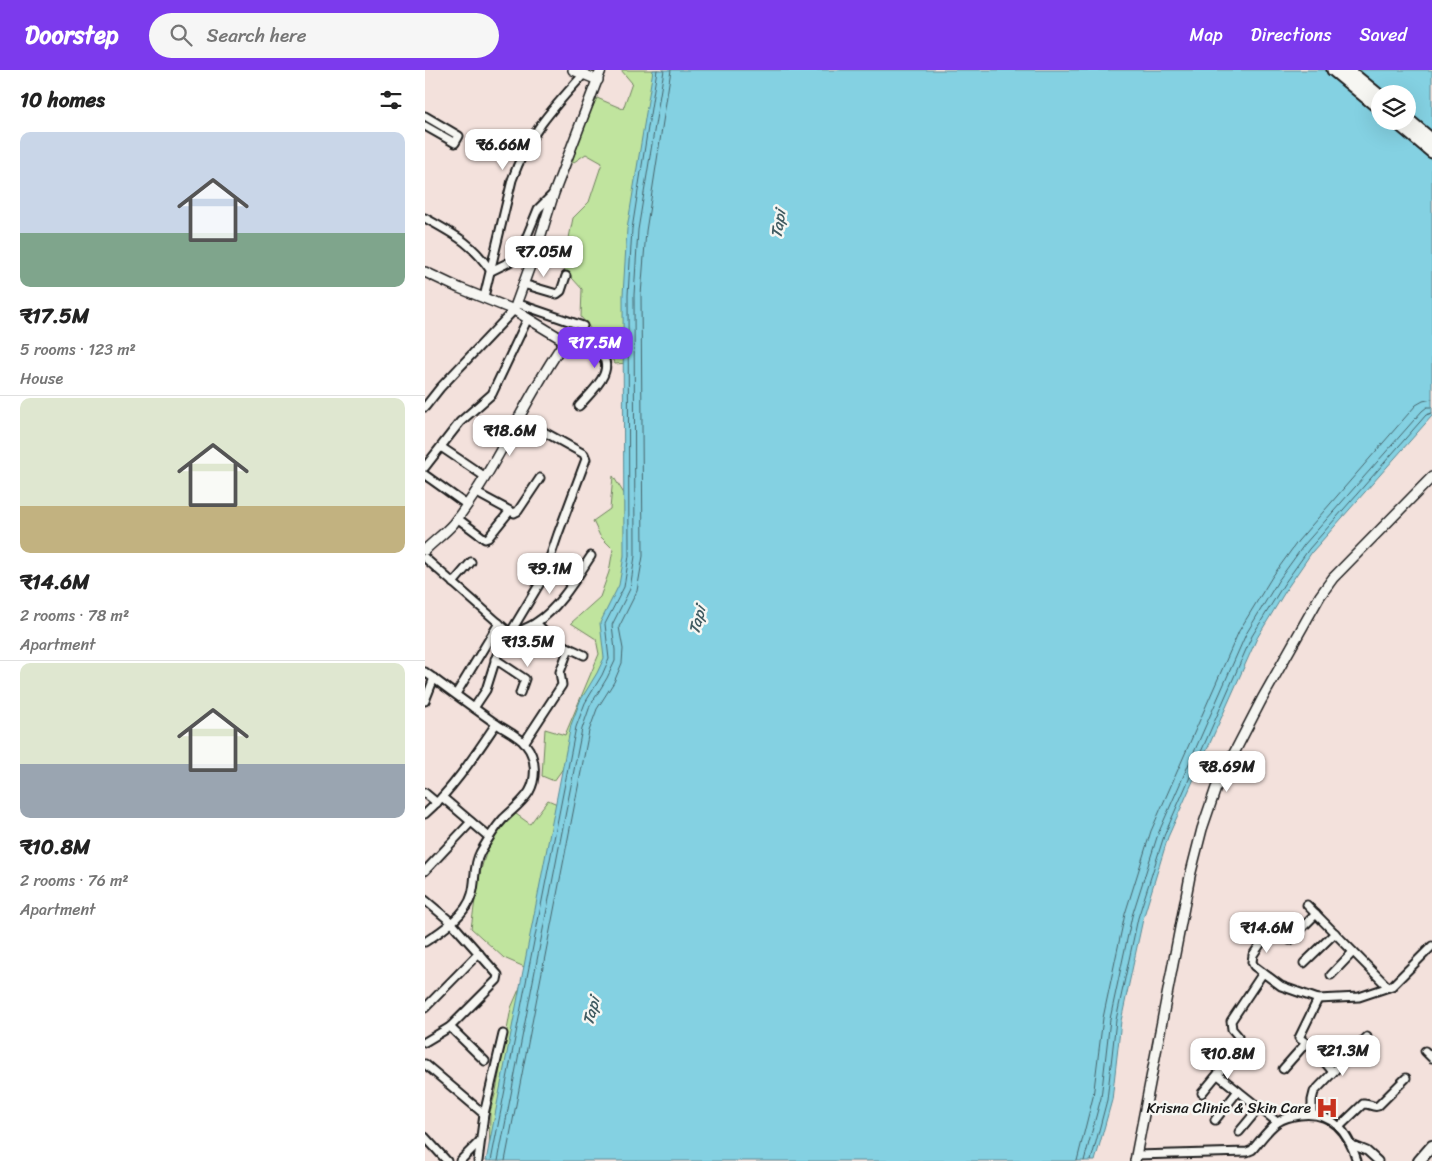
<!DOCTYPE html>
<meta charset="utf-8">
<style>
:root{--surface:#fff;--page:#f6f6f6;--text:#222;--muted:#767676;--line:#e0e0e0;--accent:#7c3aed}
body{margin:0;font-family:Sriracha,sans-serif;background:var(--page);color:var(--text);height:100vh;display:flex;flex-direction:column;font-size:19px;white-space:nowrap}
*{box-sizing:border-box;margin:0}
p{font-size:16px;color:var(--muted)}
.icon{flex:none;width:28px;height:28px;fill:none;stroke:currentColor;stroke-width:2;stroke-linecap:round;stroke-linejoin:round}
.map{position:relative;flex:1;overflow:hidden}
.drawer{display:flex;flex-direction:column;background:var(--surface);width:425px}
.drawer>*{flex:none}
.controls{position:absolute;left:946px;top:15px;display:grid;gap:10px}
.controls a{display:grid;place-items:center;width:45px;height:45px;border-radius:50%;background:var(--surface);box-shadow:0 5px 20px #0002;font-size:25px}
.price{position:absolute;translate:-50% -42px;padding:0 11px;border-radius:10px;background:#fff;color:#222;font-size:16px;line-height:32px;filter:drop-shadow(0 1px 2px #0008)}
.price::after{content:'';position:absolute;left:50%;top:30px;width:15px;height:11px;margin-left:-8px;background:inherit;clip-path:polygon(0 0,100% 0,50% 100%)}
.price.current{background:var(--accent);color:#fff}
ul{padding:0;list-style:none}
li{display:grid;align-content:center;gap:10px;height:265px;padding:0 20px}
li+li{border-top:1px solid var(--line)}
li span{display:grid;place-items:center;height:155px;border-radius:10px;color:#555}
li>.icon{margin-inline-start:auto}
span .icon{width:90px;height:90px;fill:#fffc;stroke-width:1}
li b{font-size:21px}
h2{display:flex;justify-content:space-between;align-items:center;height:60px;padding:0 20px;font-size:21px}
header{display:flex;align-items:center;gap:30px;box-sizing:border-box;height:70px;padding:0 25px;background:var(--accent);color:#fff}
header strong{font-size:24px}
nav{display:flex;gap:28px;margin-inline-start:auto;font-size:18px}
.search{width:350px;height:45px;background:var(--page);display:flex;align-items:center;gap:12px;box-sizing:border-box;padding:0 18px;border-radius:28px;color:var(--muted);font-size:19px}
main{display:flex;flex:1;min-height:0}
.map>svg:first-child{display:block}
.green{fill:#c0e49e;stroke:#6e805d}
.water{fill:#84d1e2;stroke:#5a8993;fill-rule:evenodd}
.lines{fill:none;stroke-linecap:round;stroke-linejoin:round}
.shore{stroke:#46646b;stroke-width:1}
.minor-casing{stroke:#1c1c1c;stroke-width:11}
.tertiary-casing{stroke:#1c1c1c;stroke-width:12}
.secondary-casing{stroke:#1c1c1c;stroke-width:14}
.primary-casing{stroke:#1c1c1c;stroke-width:15}
.minor{stroke:#f6f6f2;stroke-width:7}
.tertiary{stroke:#f6f6f2;stroke-width:9}
.secondary{stroke:#f6f6f2;stroke-width:10}
.primary{stroke:#f6f6f2;stroke-width:11}
.labels{text-anchor:middle;dominant-baseline:central;stroke-width:5;stroke-linejoin:round;paint-order:stroke}
.poi-label{font-size:15px;fill:#1c1c1c;stroke:#f6f6f2;text-anchor:end}
.water-label{font-size:16px;font-style:italic;fill:#405b61;stroke:#f6f6f2}
</style>
<header>
<strong>Doorstep</strong>
<div class="search"><svg class="icon" aria-label="search" viewBox="0 0 24 24"><circle cx="10" cy="10" r="6"/><path d="M15 15l6 6"/></svg>Search here</div>
<nav><a>Map</a><a>Directions</a><a>Saved</a></nav>
</header>
<main>
<section class="drawer">
<h2>10 homes<svg class="icon" aria-label="filters" viewBox="0 0 24 24"><path d="M4 7h16M4 17h16"/><circle cx="9" cy="7" r="2"/><circle cx="15" cy="17" r="2"/></svg></h2>
<ul>
<li><span style="background:linear-gradient(#c9d6e8 65%,#7fa58c 0)"><svg class="icon" aria-label="home" viewBox="0 0 24 24"><path d="M3 11l9-7 9 7M6 9v11h12V9"/></svg></span><div><b>₹17.5M</b><p>5 rooms · 123 m²</p><p>House</p></div></li>
<li><span style="background:linear-gradient(#dfe7d0 70%,#c2b280 0)"><svg class="icon" aria-label="home" viewBox="0 0 24 24"><path d="M3 11l9-7 9 7M6 9v11h12V9"/></svg></span><div><b>₹14.6M</b><p>2 rooms · 78 m²</p><p>Apartment</p></div></li>
<li><span style="background:linear-gradient(#dfe7d0 65%,#9aa5b1 0)"><svg class="icon" aria-label="home" viewBox="0 0 24 24"><path d="M3 11l9-7 9 7M6 9v11h12V9"/></svg></span><div><b>₹10.8M</b><p>2 rooms · 76 m²</p><p>Apartment</p></div></li>
</ul>
</section>
<div class="map">
<svg width="1007" height="1091" viewBox="0 0 1007 1091">
<rect width="100%" height="100%" fill="#f3e1dc"/>
<filter id="ink" filterUnits="userSpaceOnUse"><feTurbulence type="fractalNoise" baseFrequency=".02" numOctaves="2"/><feDisplacementMap in="SourceGraphic" scale="10" xChannelSelector="R" yChannelSelector="G"/><feConvolveMatrix kernelMatrix="1 2 1 2 8 2 1 2 1" color-interpolation-filters="sRGB"/></filter>
<g filter="url(#ink)">
<!-- green -->
<g class="green">
<polygon points="196,0 235,0 203,293 190,294 178,274 156,247 157,219 138,198 148,148 164,132 177,93 161,84 146,94 161,50 172,28 198,39 207,13"/>
<polygon points="188,406 203,430 192,598 159,669 129,711 117,706 120,659 140,665 174,584 171,569 146,553 175,527 184,502 188,479 175,466 168,451 185,439"/>
<path d="M123,730l14,6 -33,163 -25,-11 -33,-30c5,-32 8,-75 30,-100 5,-5 10,-9 15,-14l14,10z"/>
<polygon points="102,901 64,1091 65,1042 71,1021 86,938"/>
</g>
<!-- water -->
<path class="water" d="M228,0h779v346l-120,136 -24,35 -31,51 -89,199 -25,82 -22,102 -9,79 -17,61h-609l85,-436 9,-24 17,-28 7,-15 -4,-35 19,-38 5,-29 -1,-261 4,-66zM955,24h27v27h-27z"/>
<g class="lines">
<!-- shore -->
<g class="shore">
<polyline points="66,1091 151,657 160,633 177,605 184,589 180,554 199,517 204,486 203,225 207,159 232,0"/>
<polyline points="73,1091 157,659 165,636 182,608 190,591 190,580 187,555 205,519 210,486 209,225 213,160 239,0"/>
<polyline points="80,1091 164,661 172,639 189,612 197,593 198,579 194,557 212,521 218,486 216,225 221,161 246,0"/>
<polyline points="652,1091 668,1027 678,948 700,844 726,761 814,561 847,507 873,471 991,335 998,331 1007,329"/>
<polyline points="659,1091 676,1028 685,949 707,846 733,764 821,564 853,511 879,475 997,341 1002,337 1007,337"/>
<polyline points="666,1091 682,1030 691,950 713,848 739,766 827,566 859,514 884,479 1001,345 1007,343"/>
</g>
<defs>
<g id="minor">
<polyline points="0,46 34,66 30,73 0,56"/>
<path d="M0,148c30,17 46,24 66,53l27,-13 20,-49 16,-16"/>
<polyline points="98,214 132,224 136,221 141,206"/>
<path d="M59,227l28,-117c16,-45 39,-70 71,-105"/>
<polyline points="91,233 158,256"/>
<path d="M140,271c14,-1 23,0 33,10 21,18 -6,40 -19,55"/>
<polyline points="0,337 15,318 89,240"/>
<polyline points="16,377 59,406"/>
<polyline points="0,397 35,352 67,324 103,248"/>
<polyline points="0,405 42,435"/>
<polyline points="50,422 89,443 93,441 115,408"/>
<polyline points="32,448 60,469 63,468 84,442"/>
<polyline points="0,488 85,563"/>
<polyline points="28,513 46,492"/>
<polyline points="111,553 131,572 159,585"/>
<path d="M84,565c9,-4 20,-7 28,-13 22,-14 40,-45 54,-66"/>
<polyline points="70,589 100,609 95,623"/>
<path d="M0,602c23,17 47,35 70,51 10,7 24,13 31,22 10,12 11,33 3,47 -7,11 -17,18 -26,27 -10,11 -16,22 -23,34 -7,13 -4,28 -8,41 -5,20 -30,37 -47,48"/>
<polyline points="31,624 74,553"/>
<polyline points="0,631 9,608"/>
<polyline points="49,638 61,620 72,585 118,508 133,464 161,389 159,384 94,348"/>
<polyline points="99,673 137,615 135,602 144,578"/>
<polyline points="0,723 12,733"/>
<polyline points="17,727 64,767"/>
<path d="M0,744c28,-25 50,-59 71,-90"/>
<polyline points="0,801 46,752"/>
<polyline points="0,830 26,852 73,905 72,910 25,957 0,972"/>
<polyline points="882,835 963,917"/>
<polyline points="853,848 828,885 827,892 829,896 856,916 893,929 934,927 967,916 1007,876"/>
<polyline points="865,870 891,844"/>
<polyline points="879,893 910,863"/>
<polyline points="906,905 928,882"/>
<polyline points="893,929 874,968 887,977 908,1002"/>
<polyline points="0,938 54,883"/>
<polyline points="25,957 60,991"/>
<polyline points="809,981 812,975 813,966 807,959 806,951 838,903"/>
<polyline points="1000,981 1007,988"/>
<polyline points="0,994 59,1044"/>
<polyline points="858,999 881,973"/>
<polyline points="793,1005 852,1052"/>
<polyline points="777,1023 811,982"/>
<polyline points="887,1044 887,1030 889,1022 942,967"/>
<polyline points="790,1050 813,1021"/>
<path d="M914,1057l24,-23c6,-1 10,4 15,2l28,-28"/>
<polyline points="814,1062 834,1038"/>
<polyline points="0,1067 22,1091"/>
<polyline points="927,1075 942,1081 953,1091"/>
<path d="M711,1085l111,-3 5,-2c8,-9 16,-21 26,-28 6,-4 15,-6 22,-7 33,-4 48,17 57,46"/>
<polyline points="35,1091 55,1071"/>
<polyline points="53,1091 59,1044 78,964"/>
</g>
<g id="tertiary">
<polyline points="148,0 173,10"/>
<path d="M0,202l34,16 55,22 51,31c-41,58 -67,126 -112,183 -8,9 -19,17 -28,26"/>
<polyline points="89,240 114,171 129,123 176,0"/>
<polyline points="710,1091 765,806 777,759 791,718 837,629 895,526 908,508 1007,407"/>
</g>
<polyline id="secondary" points="994,1091 1007,1076"/>
<g id="primary">
<polyline points="908,0 955,39"/>
<polyline points="923,0 955,26"/>
<polyline points="982,49 1007,70"/>
<polyline points="970,51 1007,82"/>
</g>
</defs>
<!-- minor casing -->
<use href="#minor" class="minor-casing"/>
<!-- tertiary casing -->
<use href="#tertiary" class="tertiary-casing"/>
<!-- secondary casing -->
<use href="#secondary" class="secondary-casing"/>
<!-- primary casing -->
<use href="#primary" class="primary-casing"/>
<!-- minor -->
<use href="#minor" class="minor"/>
<!-- tertiary -->
<use href="#tertiary" class="tertiary"/>
<!-- secondary -->
<use href="#secondary" class="secondary"/>
<!-- primary -->
<use href="#primary" class="primary"/>
</g>
</g>
<!-- icons -->
<defs>
<symbol id="hospital-bare" viewBox="-9 -9 18 18"><path d="M-5-5h3v3.5h4V-5h3V5h-3V1.5h-4V5h-3Z" fill="#c8321e" stroke="#f6f6f2" stroke-width="2.5" paint-order="stroke"/></symbol>
</defs>
<g fill-rule="evenodd">
<use href="#hospital-bare" x="886" y="1022" width="32" height="32"/>
</g>
<g class="labels">
<!-- poi labels -->
<g class="poi-label">
<text x="886" y="1038">Krisna Clinic &amp; Skin Care</text>
</g>
<!-- water labels -->
<g class="water-label">
<text transform="translate(353 154) rotate(-81)">Tapi</text>
<text transform="translate(272 550) rotate(-75)">Tapi</text>
<text transform="translate(166 941) rotate(-75)">Tapi</text>
</g>
</g>
</svg>
<div class="controls">
<a><svg class="icon" aria-label="layers" viewBox="0 0 24 24"><path d="M12 4l9 5-9 5-9-5zM3 14l9 5 9-5"/></svg></a>
</div>
<b class="price" style="left:78px;top:101px">₹6.66M</b>
<b class="price" style="left:119px;top:208px">₹7.05M</b>
<b class="price current" style="left:170px;top:299px">₹17.5M</b>
<b class="price" style="left:85px;top:387px">₹18.6M</b>
<b class="price" style="left:125px;top:525px">₹9.1M</b>
<b class="price" style="left:103px;top:598px">₹13.5M</b>
<b class="price" style="left:802px;top:723px">₹8.69M</b>
<b class="price" style="left:842px;top:884px">₹14.6M</b>
<b class="price" style="left:918px;top:1007px">₹21.3M</b>
<b class="price" style="left:803px;top:1010px">₹10.8M</b>
</div>
</main>
